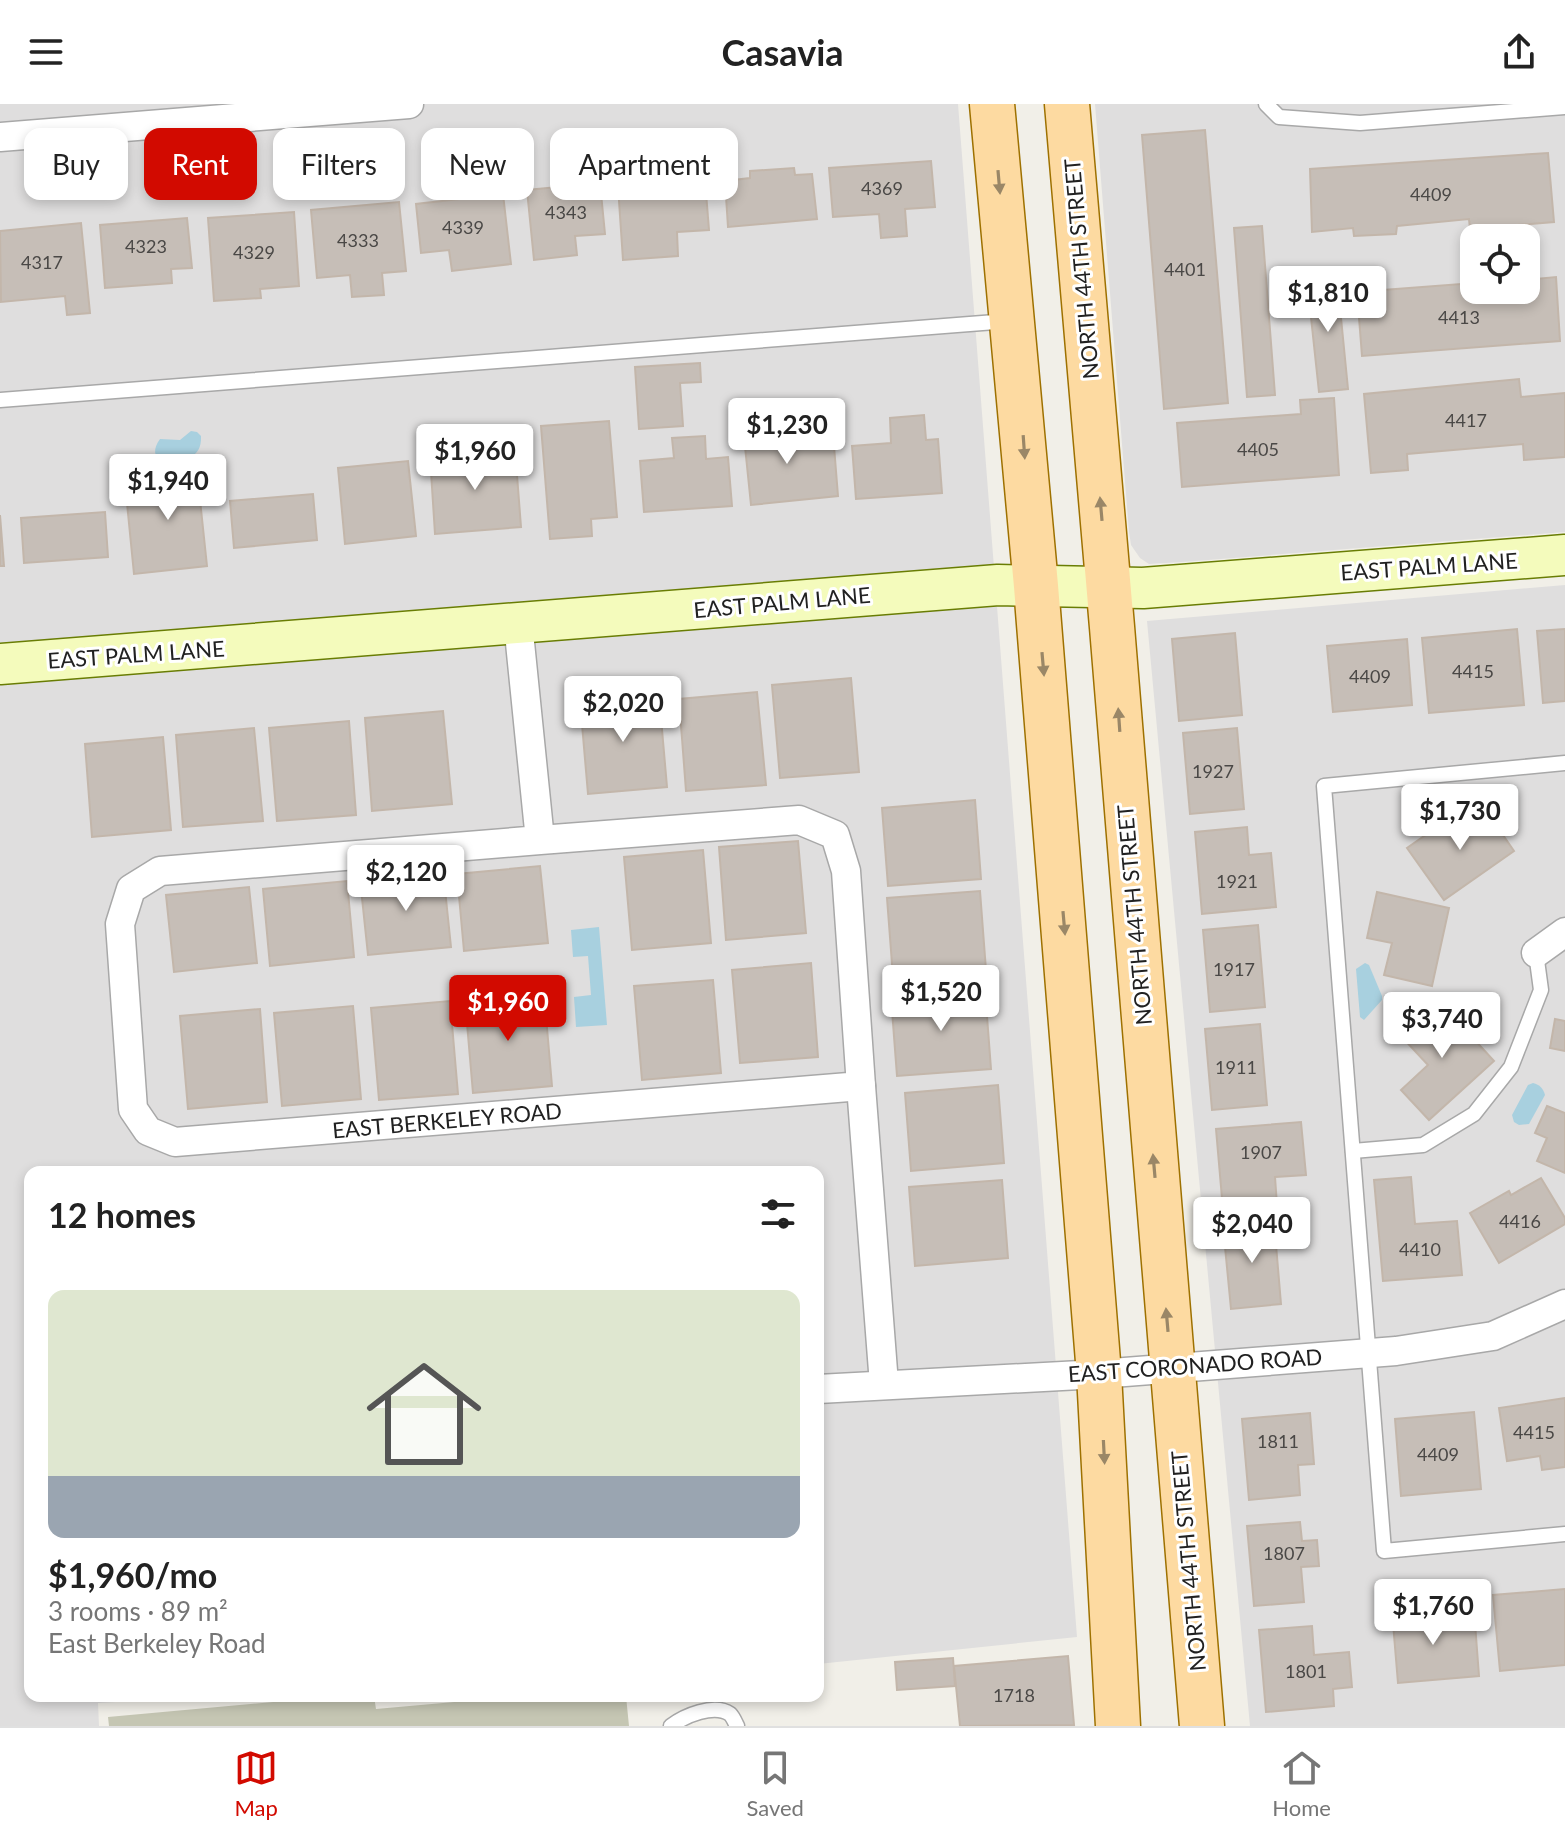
<!DOCTYPE html>
<meta charset="utf-8">
<style>
:root{--surface:#fff;--page:#f6f6f6;--text:#222;--muted:#767676;--line:#e0e0e0;--accent:#d20a00}
body{margin:0;font-family:Lato,sans-serif;background:var(--page);color:var(--text);height:100vh;display:flex;flex-direction:column;font-size:30px;white-space:nowrap}
*{box-sizing:border-box;margin:0}
p{font-size:26px;color:var(--muted)}
.icon{flex:none;width:44px;height:44px;fill:none;stroke:currentColor;stroke-width:2;stroke-linecap:round;stroke-linejoin:round}
.map{position:relative;flex:1;overflow:hidden}
.details{position:absolute;left:24px;top:1062px;width:800px;height:536px;display:flex;flex-direction:column;background:var(--surface);border-radius:16px;box-shadow:0 4px 12px #0003}
.details>*{flex:none}
.hud{position:absolute;left:24px;top:24px;width:800px;height:72px;display:flex;gap:16px}
.tools{position:absolute;left:1460px;top:120px;display:grid;gap:16px}
.tools a{display:grid;place-items:center;width:80px;height:80px;border-radius:16px;background:var(--surface);box-shadow:0 4px 12px #0003;font-size:40px}
.price{position:absolute;translate:-50% -68px;padding:0 18px;border-radius:8px;background:#fff;color:#222;font-size:26px;line-height:52px;filter:drop-shadow(0 2px 4px #0008)}
.price::after{content:'';position:absolute;left:50%;top:48px;width:24px;height:18px;margin-left:-12px;background:inherit;clip-path:polygon(0 0,100% 0,50% 100%)}
.price.selected{background:var(--accent);color:#fff}
ul{padding:0;list-style:none}
li{display:grid;align-content:center;gap:16px;height:424px;padding:0 24px}
li+li{border-top:2px solid var(--line)}
li span{display:grid;place-items:center;height:248px;border-radius:16px;color:#555}
li>.icon{margin-inline-start:auto}
span .icon{width:144px;height:144px;fill:#fffc;stroke-width:1}
li b{font-size:34px}
h2{display:flex;justify-content:space-between;align-items:center;height:96px;padding:0 24px;font-size:34px}
.chip{padding:0 28px;border-radius:16px;background:var(--surface);box-shadow:0 4px 12px #0003;font-size:28px;line-height:72px}
.chip.selected{background:var(--accent);color:#fff}
header{display:flex;justify-content:space-between;align-items:center;height:104px;padding:0 24px;background:var(--surface);font-size:36px;font-weight:700}
.menu{display:flex;justify-content:space-around;align-items:center;height:112px;border-top:2px solid var(--line);background:var(--surface);font-size:22px;color:var(--muted)}
.menu a{display:grid;justify-items:center;gap:4px}
.menu .selected{color:var(--accent)}
.map>svg:first-child{display:block}
.residential{fill:#dfdede;fill-rule:evenodd}
.construction{fill:#c5c6b3}
.water{fill:#a8d0df}
.building{fill:#c6beb7;stroke:#c3b6aa;stroke-width:2}
.lines{fill:none;stroke-linecap:round;stroke-linejoin:round}
.lane-casing{stroke:#a8a8a8;stroke-width:17}
.street-casing{stroke:#a8a8a8;stroke-width:31}
.secondary-casing{stroke:#697d04;stroke-width:43}
.primary-casing{stroke:#9e7100;stroke-width:47}
.lane{stroke:#fff;stroke-width:14}
.street{stroke:#fff;stroke-width:28}
.secondary{stroke:#f4fbbc;stroke-width:40}
.primary{stroke:#fddaa1;stroke-width:44}
.oneway{fill:#9a8767}
.labels{text-anchor:middle;dominant-baseline:central;stroke-width:6;stroke-linejoin:round;paint-order:stroke}
.number-label{font-size:18px;fill:#4a4846}
.street-label{font-size:22px;fill:#212121;stroke:#fff}
</style>
<header><svg class="icon" aria-label="menu" viewBox="0 0 24 24"><path d="M4 6h16M4 12h16M4 18h16"/></svg>Casavia<svg class="icon" aria-label="share" viewBox="0 0 24 24"><path d="M12 15V3M7 8l5-5 5 5M5 13v7h14v-7"/></svg></header>
<div class="map">
<svg width="1565" height="1622" viewBox="0 0 1565 1622">
<rect width="100%" height="100%" fill="#f1efe8"/>
<!-- residential -->
<g class="residential">
<polygon points="0,0 958,0 1077,1533 818,1560 818,1068 30,1068 30,1592 219,1592 98,1599 99,1622 0,1622"/>
<path d="M1095,0h470v428l-383,30 -33,2 -9,-6 -9,-13 -2,-13zM1474,134h52v52h-52z"/>
<polygon points="1565,481 1565,1622 1250,1622 1147,517"/>
</g>
<!-- construction -->
<polygon class="construction" points="339,1592 374,1592 376,1605 522,1592 626,1592 629,1622 109,1622 108,1613"/>
<!-- water -->
<g class="water">
<path d="M191,327l6,1 4,4c1,25 -19,23 -38,27 -10,-7 -10,-14 -3,-24l20,1z"/>
<polygon points="599,823 607,921 576,923 574,893 591,891 588,852 573,853 571,826"/>
<polygon points="1365,859 1369,861 1382,892 1382,896 1364,916 1360,913 1356,865"/>
<path d="M1533,979c7,2 10,5 12,12l-16,29 -10,1 -5,-3 -2,-7 16,-30z"/>
</g>
<!-- building -->
<g class="building">
<polygon points="1205,26 1228,299 1164,305 1142,31"/>
<polygon points="1548,49 1554,118 1470,125 1469,115 1397,122 1396,130 1354,132 1353,124 1312,128 1310,65"/>
<polygon points="931,57 935,103 905,105 907,132 881,134 879,110 833,113 829,64"/>
<polygon points="794,64 795,71 812,70 817,115 728,123 725,77 750,74 750,67"/>
<polygon points="705,76 709,126 677,128 678,152 623,156 618,82"/>
<polygon points="600,79 605,130 575,132 577,151 534,156 527,86"/>
<polygon points="503,90 511,160 452,167 449,146 421,149 416,100"/>
<polygon points="399,98 406,167 382,169 384,191 352,193 350,171 317,174 311,106"/>
<polygon points="294,108 299,182 260,185 261,194 214,197 208,114"/>
<polygon points="187,114 192,164 171,165 172,179 105,184 100,121"/>
<polygon points="81,119 90,209 67,211 65,192 1,198 0,127"/>
<polygon points="1262,122 1275,291 1247,293 1234,124"/>
<polygon points="1337,173 1348,285 1319,288 1307,176"/>
<polygon points="1556,173 1560,237 1362,252 1357,188 1474,179 1474,186 1526,186 1526,176"/>
<polygon points="700,259 701,278 680,279 683,322 639,325 635,263"/>
<polygon points="1519,275 1521,293 1565,289 1565,353 1524,356 1523,340 1407,350 1408,366 1371,369 1364,290"/>
<polygon points="1334,294 1339,371 1182,383 1177,319 1301,310 1300,296"/>
<polygon points="924,311 926,336 938,335 942,389 856,395 852,342 891,339 890,314"/>
<polygon points="609,317 617,413 591,415 592,432 550,435 541,322"/>
<polygon points="794,318 797,345 834,342 838,392 751,401 743,323"/>
<polygon points="705,332 706,355 728,353 732,402 644,408 640,357 674,354 672,334"/>
<polygon points="515,345 521,423 435,430 430,352"/>
<polygon points="408,357 416,432 345,440 338,364"/>
<polygon points="196,358 207,462 134,470 126,389 153,386 151,363"/>
<polygon points="313,390 317,436 234,444 230,397"/>
<polygon points="105,408 108,453 24,459 21,414"/>
<polygon points="0,411 4,462 0,462"/>
<polygon points="1517,525 1524,601 1429,609 1422,534"/>
<polygon points="1565,525 1565,597 1543,599 1537,527"/>
<polygon points="1235,529 1242,611 1179,617 1172,535"/>
<polygon points="1407,535 1412,601 1333,608 1327,542"/>
<polygon points="851,574 859,668 780,674 772,581"/>
<polygon points="757,588 766,681 686,687 679,595"/>
<polygon points="659,591 667,683 588,690 580,597"/>
<polygon points="443,607 452,700 372,707 365,614"/>
<polygon points="349,617 356,711 277,717 269,624"/>
<polygon points="254,624 263,717 183,723 176,631"/>
<polygon points="1237,624 1244,705 1190,710 1183,629"/>
<polygon points="163,633 171,726 92,733 85,640"/>
<polygon points="975,696 981,775 888,782 882,704"/>
<polygon points="1485,705 1514,747 1444,796 1407,744 1450,714 1458,725"/>
<polygon points="1247,723 1249,751 1271,749 1276,803 1202,810 1195,728"/>
<polygon points="798,737 806,829 726,836 719,743"/>
<polygon points="703,746 711,839 632,846 624,753"/>
<polygon points="540,762 548,839 464,847 457,770"/>
<polygon points="443,766 451,843 368,851 360,775"/>
<polygon points="347,777 354,853 270,862 263,785"/>
<polygon points="249,783 257,859 174,868 166,791"/>
<polygon points="980,787 986,866 893,873 887,794"/>
<polygon points="1377,788 1449,804 1432,882 1384,871 1392,839 1367,834"/>
<polygon points="1258,821 1265,903 1210,908 1203,826"/>
<polygon points="811,859 818,953 740,959 732,866"/>
<polygon points="713,876 721,969 642,976 634,882"/>
<polygon points="985,886 991,965 897,972 891,893"/>
<polygon points="544,889 552,982 473,989 465,896"/>
<polygon points="450,897 458,990 379,996 371,904"/>
<polygon points="1439,897 1494,957 1429,1016 1401,986 1428,961 1401,932"/>
<polygon points="353,902 361,995 282,1002 274,909"/>
<polygon points="260,905 267,998 188,1005 180,912"/>
<polygon points="1555,915 1565,917 1565,947 1550,944"/>
<polygon points="1260,920 1267,1001 1212,1006 1205,925"/>
<polygon points="998,981 1004,1059 911,1067 905,989"/>
<polygon points="1547,1002 1565,1009 1565,1069 1537,1057 1547,1034 1535,1029"/>
<polygon points="1301,1018 1306,1071 1275,1073 1277,1101 1223,1106 1216,1025"/>
<polygon points="1411,1073 1415,1120 1457,1117 1462,1171 1383,1177 1374,1076"/>
<polygon points="1541,1074 1565,1114 1565,1120 1499,1159 1470,1109 1509,1087 1511,1091"/>
<polygon points="1002,1076 1008,1154 915,1162 909,1083"/>
<polygon points="1274,1117 1281,1200 1231,1205 1223,1122"/>
<polygon points="1565,1294 1565,1363 1542,1366 1540,1352 1507,1357 1499,1304"/>
<polygon points="1474,1308 1481,1385 1401,1392 1395,1315"/>
<polygon points="1310,1309 1314,1360 1298,1361 1300,1391 1249,1396 1242,1315"/>
<polygon points="1300,1418 1302,1437 1317,1436 1319,1462 1301,1463 1304,1498 1254,1502 1247,1422"/>
<polygon points="818,1478 823,1534 818,1535"/>
<polygon points="1565,1485 1565,1561 1500,1567 1493,1491"/>
<polygon points="1436,1503 1437,1522 1475,1519 1479,1572 1398,1579 1392,1507"/>
<polygon points="1312,1522 1314,1551 1349,1548 1352,1583 1333,1585 1334,1602 1266,1608 1259,1526"/>
<polygon points="1068,1552 1074,1621 960,1622 954,1562"/>
<polygon points="953,1554 955,1582 897,1586 895,1558"/>
</g>
<g class="lines">
<defs>
<g id="lane">
<polyline points="1266,0 1279,13 1360,19 1565,3"/>
<polyline points="0,296 1008,217"/>
<polyline points="1565,659 1324,682 1384,1447 1565,1430"/>
<polyline points="1353,1047 1423,1041 1474,1010 1511,963 1541,886 1536,849"/>
<path d="M671,1622c13,-10 43,-23 59,-12 3,3 5,8 7,12"/>
</g>
<g id="street">
<polyline points="0,33 409,0"/>
<polyline points="518,519 540,736 160,767 131,785 120,820 133,1005 148,1027 175,1038 861,982 846,767 835,731 799,716 540,736"/>
<polyline points="1536,849 1565,828"/>
<polyline points="861,982 884,1280"/>
<polyline points="818,1285 1099,1270 1396,1247 1493,1232 1565,1200"/>
</g>
<polyline id="secondary" points="0,560 998,481 1143,484 1565,451"/>
<g id="primary">
<polyline points="992,0 1036,482 1099,1270 1118,1622"/>
<polyline points="1067,0 1112,523 1202,1622"/>
</g>
</defs>
<!-- lane casing -->
<use href="#lane" class="lane-casing"/>
<!-- street casing -->
<use href="#street" class="street-casing"/>
<!-- secondary casing -->
<use href="#secondary" class="secondary-casing"/>
<!-- primary casing -->
<use href="#primary" class="primary-casing"/>
<!-- lane -->
<use href="#lane" class="lane"/>
<!-- street -->
<use href="#street" class="street"/>
<!-- secondary -->
<use href="#secondary" class="secondary"/>
<!-- primary -->
<use href="#primary" class="primary"/>
</g>
<!-- one-way arrows -->
<defs><path id="oneway-solid" d="M-6-.8H1V-3.2L6.5 0L1 3.2V.8H-6Z" transform="scale(2)"/></defs>
<g class="oneway">
<use href="#oneway-solid" transform="translate(999 78) rotate(85)"/>
<use href="#oneway-solid" transform="translate(1024 343) rotate(86)"/>
<use href="#oneway-solid" transform="translate(1101 405) rotate(-95)"/>
<use href="#oneway-solid" transform="translate(1043 560) rotate(85)"/>
<use href="#oneway-solid" transform="translate(1119 616) rotate(-94)"/>
<use href="#oneway-solid" transform="translate(1064 819) rotate(85)"/>
<use href="#oneway-solid" transform="translate(1154 1062) rotate(-95)"/>
<use href="#oneway-solid" transform="translate(1167 1216) rotate(-95)"/>
<use href="#oneway-solid" transform="translate(1104 1348) rotate(87)"/>
</g>
<g class="labels">
<!-- number labels -->
<g class="number-label">
<text x="882" y="84">4369</text>
<text x="1431" y="90">4409</text>
<text x="566" y="108">4343</text>
<text x="463" y="123">4339</text>
<text x="358" y="136">4333</text>
<text x="146" y="142">4323</text>
<text x="254" y="148">4329</text>
<text x="42" y="158">4317</text>
<text x="1185" y="165">4401</text>
<text x="1459" y="213">4413</text>
<text x="1466" y="316">4417</text>
<text x="1258" y="345">4405</text>
<text x="1473" y="567">4415</text>
<text x="1370" y="572">4409</text>
<text x="1213" y="667">1927</text>
<text x="1237" y="777">1921</text>
<text x="1234" y="865">1917</text>
<text x="1236" y="963">1911</text>
<text x="1261" y="1048">1907</text>
<text x="1520" y="1117">4416</text>
<text x="1420" y="1145">4410</text>
<text x="1534" y="1328">4415</text>
<text x="1278" y="1337">1811</text>
<text x="1438" y="1350">4409</text>
<text x="1284" y="1449">1807</text>
<text x="1306" y="1567">1801</text>
<text x="1014" y="1591">1718</text>
</g>
<!-- street labels -->
<g class="street-label">
<text transform="translate(1081 165) rotate(-95)">NORTH 44TH STREET</text>
<text transform="translate(1429 462) rotate(-4)">EAST PALM LANE</text>
<text transform="translate(782 498) rotate(-5)">EAST PALM LANE</text>
<text transform="translate(136 550) rotate(-4)">EAST PALM LANE</text>
<text transform="translate(1134 811) rotate(-95)">NORTH 44TH STREET</text>
<text transform="translate(447 1016) rotate(-5)">EAST BERKELEY ROAD</text>
<text transform="translate(1195 1261) rotate(-4)">EAST CORONADO ROAD</text>
<text transform="translate(1188 1457) rotate(-95)">NORTH 44TH STREET</text>
</g>
</g>
</svg>
<div class="tools">
<a><svg class="icon" aria-label="locate" viewBox="0 0 24 24"><circle cx="12" cy="12" r="6"/><path d="M12 2v4M12 18v4M2 12h4M18 12h4"/></svg></a>
</div>
<b class="price" style="left:1328px;top:230px">$1,810</b>
<b class="price" style="left:787px;top:362px">$1,230</b>
<b class="price" style="left:475px;top:388px">$1,960</b>
<b class="price" style="left:168px;top:418px">$1,940</b>
<b class="price" style="left:623px;top:640px">$2,020</b>
<b class="price" style="left:1460px;top:748px">$1,730</b>
<b class="price" style="left:406px;top:809px">$2,120</b>
<b class="price" style="left:941px;top:929px">$1,520</b>
<b class="price selected" style="left:508px;top:939px">$1,960</b>
<b class="price" style="left:1442px;top:956px">$3,740</b>
<b class="price" style="left:1252px;top:1161px">$2,040</b>
<b class="price" style="left:1433px;top:1543px">$1,760</b>
<div class="hud">
<a class="chip">Buy</a>
<a class="chip selected">Rent</a>
<a class="chip">Filters</a>
<a class="chip">New</a>
<a class="chip">Apartment</a>
</div>
<section class="details">
<h2>12 homes<svg class="icon" aria-label="filters" viewBox="0 0 24 24"><path d="M4 7h16M4 17h16"/><circle cx="9" cy="7" r="2"/><circle cx="15" cy="17" r="2"/></svg></h2>
<ul>
<li><span style="background:linear-gradient(#dfe7d0 75%,#9aa5b1 0)"><svg class="icon" aria-label="home" viewBox="0 0 24 24"><path d="M3 11l9-7 9 7M6 9v11h12V9"/></svg></span><div><b>$1,960/mo</b><p>3 rooms · 89 m²</p><p>East Berkeley Road</p></div></li>
</ul>
</section>
</div>
<nav class="menu">
<a class="selected"><svg class="icon" aria-label="map" viewBox="0 0 24 24"><path d="M3 6l6-2 6 2 6-2v14l-6 2-6-2-6 2zM9 4v14M15 6v14"/></svg>Map</a>
<a><svg class="icon" aria-label="saved" viewBox="0 0 24 24"><path d="M7 4h10v16l-5-4-5 4z"/></svg>Saved</a>
<a><svg class="icon" aria-label="home" viewBox="0 0 24 24"><path d="M3 11l9-7 9 7M6 9v11h12V9"/></svg>Home</a>
</nav>
